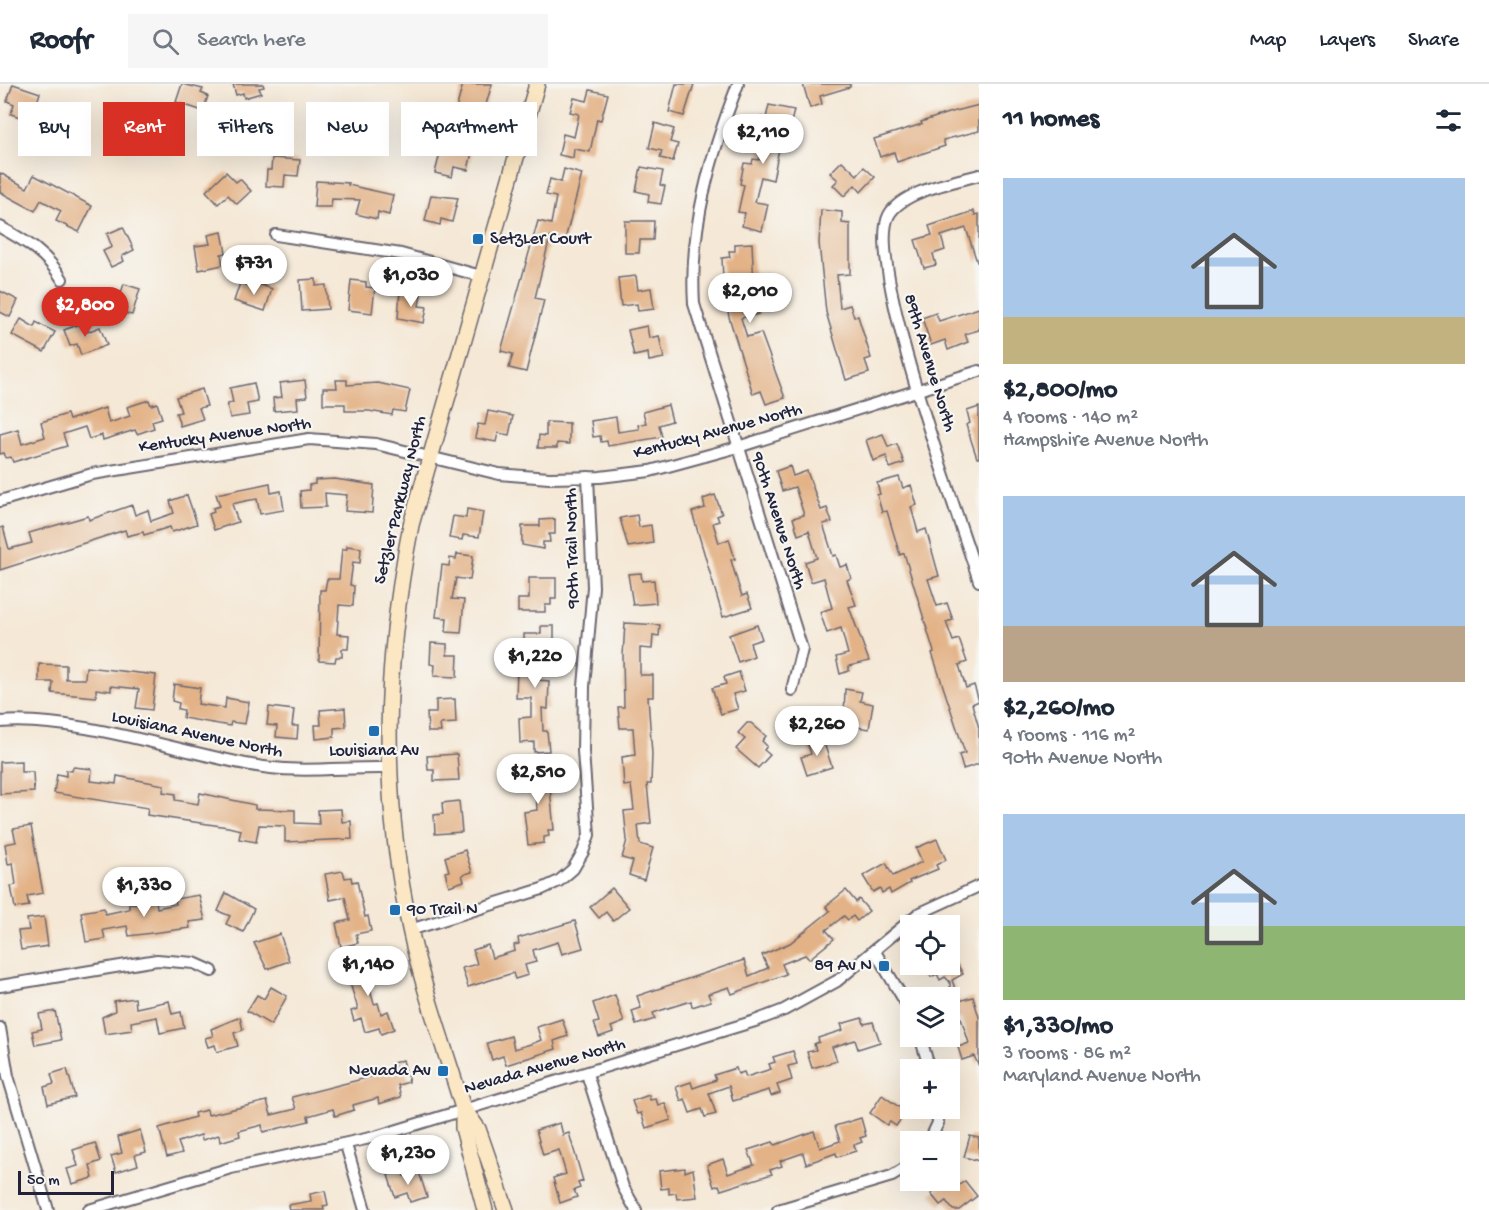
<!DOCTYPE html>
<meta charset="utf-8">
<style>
:root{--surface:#fff;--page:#f6f6f7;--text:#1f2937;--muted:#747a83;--line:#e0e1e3;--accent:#d93025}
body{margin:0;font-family:"Gochi Hand",sans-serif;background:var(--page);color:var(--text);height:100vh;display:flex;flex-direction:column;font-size:22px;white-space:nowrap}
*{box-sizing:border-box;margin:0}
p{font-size:20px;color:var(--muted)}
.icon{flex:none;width:33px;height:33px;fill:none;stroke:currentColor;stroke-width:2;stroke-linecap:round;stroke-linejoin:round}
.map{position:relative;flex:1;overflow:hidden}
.details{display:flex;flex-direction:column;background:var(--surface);width:510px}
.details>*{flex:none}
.guide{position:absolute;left:18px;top:18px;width:570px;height:54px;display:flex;gap:12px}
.tools{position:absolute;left:900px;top:831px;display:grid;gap:12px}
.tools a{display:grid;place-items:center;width:60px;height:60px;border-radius:0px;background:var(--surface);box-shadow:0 6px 24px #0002;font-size:30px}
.scale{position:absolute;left:18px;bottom:15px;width:96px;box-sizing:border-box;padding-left:6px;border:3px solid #22223b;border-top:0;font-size:16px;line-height:21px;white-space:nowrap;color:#22223b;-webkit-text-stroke:4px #f6f6f2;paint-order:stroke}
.price{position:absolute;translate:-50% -51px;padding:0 14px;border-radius:21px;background:#fff;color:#222;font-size:20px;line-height:39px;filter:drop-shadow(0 2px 3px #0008)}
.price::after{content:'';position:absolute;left:50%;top:36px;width:18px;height:14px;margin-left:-9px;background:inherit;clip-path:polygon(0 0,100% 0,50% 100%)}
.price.current{background:var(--accent);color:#fff}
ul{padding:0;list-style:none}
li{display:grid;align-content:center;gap:12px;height:318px;padding:0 24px}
li span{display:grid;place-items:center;height:186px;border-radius:0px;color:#555}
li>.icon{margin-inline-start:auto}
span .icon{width:108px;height:108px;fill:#fffc;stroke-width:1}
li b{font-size:26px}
h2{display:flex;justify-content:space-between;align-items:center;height:72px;padding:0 24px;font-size:26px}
.tag{padding:0 21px;border-radius:0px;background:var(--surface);box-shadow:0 6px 24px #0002;font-size:21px;line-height:54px}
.tag.current{background:var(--accent);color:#fff}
header{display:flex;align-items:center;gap:36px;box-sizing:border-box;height:84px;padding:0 30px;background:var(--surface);border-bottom:2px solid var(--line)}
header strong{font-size:28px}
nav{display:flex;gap:33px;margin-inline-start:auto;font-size:21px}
.search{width:420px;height:54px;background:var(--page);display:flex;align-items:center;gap:15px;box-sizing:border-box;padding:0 21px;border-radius:0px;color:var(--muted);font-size:22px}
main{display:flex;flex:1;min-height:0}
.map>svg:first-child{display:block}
.building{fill:#e3b287}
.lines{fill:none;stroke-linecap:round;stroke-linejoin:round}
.street-casing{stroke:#6c6771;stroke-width:14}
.secondary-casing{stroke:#6c6771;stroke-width:18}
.street{stroke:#fff;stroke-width:10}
.secondary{stroke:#fbe7c3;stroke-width:15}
.poi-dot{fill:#1f6fb2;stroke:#f6f6f2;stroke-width:2}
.labels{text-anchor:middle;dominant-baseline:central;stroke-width:4.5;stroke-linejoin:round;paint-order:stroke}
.poi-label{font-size:18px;fill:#22223b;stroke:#f6f6f2;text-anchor:start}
.street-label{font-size:18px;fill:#22223b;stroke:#f6f6f2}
</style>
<header>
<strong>Roofr</strong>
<div class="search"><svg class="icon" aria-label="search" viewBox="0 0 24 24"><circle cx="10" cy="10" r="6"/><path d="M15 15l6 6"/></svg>Search here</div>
<nav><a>Map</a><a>Layers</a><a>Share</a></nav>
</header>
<main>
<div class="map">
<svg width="979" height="1126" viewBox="0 0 979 1126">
<rect width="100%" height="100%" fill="#f6f6f2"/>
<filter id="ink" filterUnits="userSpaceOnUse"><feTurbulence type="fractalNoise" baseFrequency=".0167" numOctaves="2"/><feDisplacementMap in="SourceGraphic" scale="12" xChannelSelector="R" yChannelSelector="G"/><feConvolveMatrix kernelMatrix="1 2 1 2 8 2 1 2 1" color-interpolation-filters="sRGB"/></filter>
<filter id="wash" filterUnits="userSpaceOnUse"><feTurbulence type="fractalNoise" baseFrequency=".008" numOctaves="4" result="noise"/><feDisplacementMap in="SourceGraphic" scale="24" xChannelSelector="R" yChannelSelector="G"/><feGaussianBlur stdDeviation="1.35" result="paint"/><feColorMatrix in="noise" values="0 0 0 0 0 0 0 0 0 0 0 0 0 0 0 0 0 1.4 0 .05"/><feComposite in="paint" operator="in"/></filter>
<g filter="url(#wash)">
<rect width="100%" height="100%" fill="#f5e8d6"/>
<g id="blocks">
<!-- building -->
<g class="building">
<polygon points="13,0 40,9 33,30 29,29 26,35 11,30 14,20 7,17"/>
<polygon points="182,0 203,5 201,9 208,12 203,27 176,18"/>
<polygon points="233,0 263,0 264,3 259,4 261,9 244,14 243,9 236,11"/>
<polygon points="463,0 492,0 480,41 472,39 464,66 472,68 468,86 454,83 452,93 435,89 442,61 446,62"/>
<polygon points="676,0 694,0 684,32 669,28"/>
<polygon points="803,0 850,0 850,3 820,12 822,20 810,24"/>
<polygon points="590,6 608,10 601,36 597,35 590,68 574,65 573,74 559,71 563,50 574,53 579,30 570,28 574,14 587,17"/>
<polygon points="769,21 794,26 787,55 781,54 773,96 761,93 755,118 768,120 762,147 742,142 745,129 738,128 744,101 740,100 744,79 752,80 753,75 759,76 764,54 757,53 761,33 766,34"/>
<polygon points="979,21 979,47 943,56 945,62 897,78 894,68 880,73 874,55 922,40 921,38 948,29"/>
<polygon points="655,39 674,45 670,58 678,60 673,77 660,74 662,67 649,64"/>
<polygon points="272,74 300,76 298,92 285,91 284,103 266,102 267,86 271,86"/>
<polygon points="842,77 857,91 864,83 875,93 861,108 855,101 844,112 833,101 838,96 830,89"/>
<polygon points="641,83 663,87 660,101 665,102 661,120 648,118 649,110 636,107"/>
<polygon points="564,85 582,90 565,156 550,153 535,214 544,216 526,288 509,284 513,270 501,267 538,137 551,140 556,113 546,111 550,95 561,98"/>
<polygon points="226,88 236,98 240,95 251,107 237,120 228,111 218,120 206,107"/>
<polygon points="0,89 27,104 34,91 92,122 79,148 56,137 61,127 41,116 35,127 0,108"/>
<polygon points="316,97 349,99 348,101 393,111 389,131 378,128 377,135 356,130 360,116 332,115 331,123 314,123"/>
<polygon points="431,111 458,114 452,138 441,135 440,141 425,137"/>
<polygon points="821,126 842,128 842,139 850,140 850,190 837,191 840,224 850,221 854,233 858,232 871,274 865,276 869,289 846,296 826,228 819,159"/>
<polygon points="974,127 975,131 979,130 979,177 977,178 966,144 941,152 945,166 933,170 936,181 924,184 915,156 932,151 929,142"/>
<polygon points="625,137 654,137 653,156 640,156 639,169 625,169"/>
<polygon points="123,143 134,166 122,172 124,177 111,183 103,167 112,163 107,150"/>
<polygon points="222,148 226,169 221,170 223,181 199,186 195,162 210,160 208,151"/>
<polygon points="752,159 754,202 763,200 765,214 757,215 759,230 741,234 747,253 761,249 785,314 766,320 761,307 753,310 729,233 727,222 733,221 732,215 738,214 735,194 723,195 722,174 730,173 729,167 735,167 735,160"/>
<polygon points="636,192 638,206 651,204 654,225 638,227 637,220 621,222 618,194"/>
<polygon points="316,195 316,202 326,201 328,225 302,227 300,196"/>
<polygon points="351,196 366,198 366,203 375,204 372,229 348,226"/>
<polygon points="240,199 254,203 256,199 272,205 265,227 234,217"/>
<polygon points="124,200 140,205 132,231 104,226 109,208 120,212"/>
<polygon points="0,207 18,216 10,233 0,228"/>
<polygon points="400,207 421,211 419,222 427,223 424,239 398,234"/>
<polygon points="979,224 979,246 965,250 968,258 948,266 945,256 931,261 922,234 936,229 939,237"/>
<polygon points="21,235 34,243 36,238 55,248 44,268 12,251"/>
<polygon points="83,239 87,248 100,243 107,261 81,271 77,260 70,262 64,246"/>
<polygon points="647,242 649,254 659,252 664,274 649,277 648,269 634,272 628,246"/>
<polygon points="305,296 307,313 297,314 298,325 274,327 273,314 282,313 280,299"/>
<polygon points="336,296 347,296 347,301 378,299 410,306 405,328 393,326 392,331 369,327 345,327 345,320 323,320 323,304 337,304"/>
<polygon points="254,299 258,318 247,320 249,331 230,334 227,320 233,319 230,304"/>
<polygon points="202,305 207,322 199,324 203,335 180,342 176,329 181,328 176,313"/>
<polygon points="149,316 151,321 157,319 162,334 152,337 154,344 137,350 135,346 103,356 102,351 89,355 85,343 63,350 67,362 13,378 11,373 6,374 4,369 0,370 0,350 18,345 22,360 45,353 41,338 67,330 69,336 105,324 109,339 130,332 127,323"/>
<polygon points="668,321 672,337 659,341 662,353 608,362 607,357 601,358 600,352 593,353 591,337 616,333 618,348 639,345 638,341 646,339 643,328"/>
<polygon points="979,323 979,374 977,374 966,341 970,339 967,327"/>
<polygon points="488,327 513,332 509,351 498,349 496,358 475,354 478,340 485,341"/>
<polygon points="546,338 569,339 569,360 557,359 557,364 538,364 539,351 546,352"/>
<polygon points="883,350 888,363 897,360 904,379 890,384 886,372 873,377 866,356"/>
<polygon points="790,382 793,392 807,387 821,426 827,424 832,438 823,440 833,472 836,471 840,483 847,481 851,494 847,496 856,521 849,523 869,577 849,582 849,587 840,590 836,573 848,570 841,544 827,549 820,528 832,524 824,494 811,498 805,478 817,474 809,447 798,451 793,434 804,431 795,403 782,407 776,387"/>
<polygon points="899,393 903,404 911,401 917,421 911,423 918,448 926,445 939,492 928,495 937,522 947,519 953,536 946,538 953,557 959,555 967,578 959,581 966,604 974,601 979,617 972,620 979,644 979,680 963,685 959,671 965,669 932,569 934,568 904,469 900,471 887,427 882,428 877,411 880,410 877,399"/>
<polygon points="335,395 374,401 372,429 345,427 347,411 325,409 326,423 301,424 300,407 309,406 309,401 315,400 315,396"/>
<polygon points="270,399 271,409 281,407 284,426 260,430 257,415 245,417 232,420 238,438 214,446 209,430 214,428 213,424 220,422 216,410"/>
<polygon points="187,411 197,440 172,448 170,443 144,451 143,448 127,452 125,446 0,486 0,444 3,443 9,465 32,459 29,449 88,432 89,436 132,421 135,431 148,426 151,437 174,429 170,417"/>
<polygon points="715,411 722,430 717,432 719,437 713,439 719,459 729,455 735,475 731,476 738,500 742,512 747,510 752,524 723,533 692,428 705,424 703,415"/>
<polygon points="467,425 483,428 479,453 463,451 462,456 449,454 453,432 466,434"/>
<polygon points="637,431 639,443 651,441 653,459 628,463 620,434"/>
<polygon points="555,435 555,450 549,450 550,458 543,458 543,465 522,461 522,442 540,442 540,436"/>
<polygon points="347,462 361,464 360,479 353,478 350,501 354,502 353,522 339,521 337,550 349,551 348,565 342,565 342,573 336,573 335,578 319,577 320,506 325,506 327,495 339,495 342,465 347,465"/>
<polygon points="457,470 473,472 470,496 456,494 452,515 464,516 461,549 446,548 447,534 436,533 442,481 449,482 450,474 456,475"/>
<polygon points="641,489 642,497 654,496 656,519 633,521 628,490"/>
<polygon points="529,494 556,494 556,515 551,515 551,521 545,521 545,528 518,528 518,515 529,515"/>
<polygon points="625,539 660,541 659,552 653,551 652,565 640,564 640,591 653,591 653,613 648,613 652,670 651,700 647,700 651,739 638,741 640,760 653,764 644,796 629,791 633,777 622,774 627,756 624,727 634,726 631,701 624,702 622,673 635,671 633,644 620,644 618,623 624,623 623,572"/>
<polygon points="757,541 762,555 750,559 754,572 738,578 729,551"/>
<polygon points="541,542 554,542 554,562 543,562 543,573 538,574 537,596 549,597 548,625 542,624 543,647 547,647 549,667 534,668 534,658 520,659 519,634 531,633 531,614 516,614 517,586 525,586 524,550 541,550"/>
<polygon points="431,559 447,560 447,571 458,571 457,593 434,592 435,581 430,580"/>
<polygon points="39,580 66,581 66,595 85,595 86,583 156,591 152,626 136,624 139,605 111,602 111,607 96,605 96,613 52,609 53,598 39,598"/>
<polygon points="739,588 745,607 733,610 738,625 721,630 712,604 726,600 724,593"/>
<polygon points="174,600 200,604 198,620 225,624 226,614 249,618 245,640 231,638 230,642 183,634 184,626 178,625 179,619 172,617"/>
<polygon points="845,605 862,608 860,617 873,620 869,645 851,642 852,634 844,633"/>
<polygon points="455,615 456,639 440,640 441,648 428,648 427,629 436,629 436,616"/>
<polygon points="269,623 294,626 292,642 298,642 297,655 276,653 277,642 267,641"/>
<polygon points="345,624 346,643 334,644 334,653 316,655 315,641 321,641 320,626"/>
<polygon points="747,639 751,639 766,652 762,657 767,662 764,666 770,671 758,684 736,665 745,655 738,649"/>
<polygon points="822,653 832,683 807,691 801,673 811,670 807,658"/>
<polygon points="457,670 459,696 434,697 434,686 428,686 427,672"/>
<polygon points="21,677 21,688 33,688 34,708 0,710 0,678"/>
<polygon points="73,683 92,685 91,697 116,700 117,692 164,701 163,708 176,710 175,716 198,720 200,709 255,721 255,725 295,726 295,739 319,740 318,726 341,725 342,738 351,737 352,755 285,758 285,742 259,741 256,758 239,755 241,746 228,743 147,731 148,724 54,709 57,690 66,692 66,686 72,687"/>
<polygon points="543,683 543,694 549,694 554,746 548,746 549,752 544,753 544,759 528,761 524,728 537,726 536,706 521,706 520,684"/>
<polygon points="459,717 462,748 435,750 434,731 443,730 442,719"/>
<polygon points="31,742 43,809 27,812 29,822 15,824 11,802 16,801 13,779 8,780 5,760 16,758 13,745"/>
<polygon points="937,755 946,776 936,781 938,785 909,797 910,799 891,810 889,805 882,809 880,804 873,808 863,792 886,779 893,792 922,778 916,764"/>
<polygon points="465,766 472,788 462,791 464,797 449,802 445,788 449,787 445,773"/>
<polygon points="343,787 345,794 351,793 352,798 357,797 365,833 368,832 371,847 356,850 358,859 341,863 336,839 350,836 345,813 330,816 325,790"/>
<polygon points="612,804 629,824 613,837 606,828 599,834 590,823"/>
<polygon points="846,806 856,818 859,815 869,827 857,837 853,832 848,836 844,832 826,846 834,855 809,875 805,871 782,880 786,890 732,910 729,903 708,910 711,917 692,923 691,917 665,925 653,929 655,935 636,941 632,927 641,924 637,912 744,876 749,892 768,884 762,871 790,859 830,827 826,822"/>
<polygon points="226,809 254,825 243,848 226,840 230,832 218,827"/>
<polygon points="199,811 205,836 189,838 190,844 129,852 127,842 103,846 105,855 86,858 81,828 104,824 105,830 129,825 129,820 156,816 157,824 176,820 175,815"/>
<polygon points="44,833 48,862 21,866 18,847 29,846 27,835"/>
<polygon points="575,837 583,864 562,870 558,858 533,866 536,878 525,881 528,891 515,895 513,889 468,903 462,884 477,880 473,866 488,861 492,874 515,867 514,861 519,860 518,854"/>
<polygon points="280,850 289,877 267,885 254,859"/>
<polygon points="950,868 963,890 952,896 959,917 973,913 979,933 979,982 974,972 962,976 958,963 969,959 961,934 956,936 954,930 950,931 950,898 945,893 940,896 937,890 931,893 923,880 950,880"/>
<polygon points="373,871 379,892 367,895 374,920 378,919 381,930 388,927 394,945 381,950 379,944 365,948 361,934 354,937 351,927 358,925 346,886 361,881 359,875"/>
<polygon points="271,903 287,912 271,941 247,927 257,911 264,915"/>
<polygon points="615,911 624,938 611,943 613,948 599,953 594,939 599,938 593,919"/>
<polygon points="135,914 136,924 169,917 172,930 181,928 184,944 160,949 157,933 131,938 132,946 105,950 102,933 115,927 114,917"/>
<polygon points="55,927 61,956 35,961 32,947 42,945 39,930"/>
<polygon points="240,933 243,946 234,949 238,962 217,968 215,961 208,963 205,954 213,952 211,945"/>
<polygon points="862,934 864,940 873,938 880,958 858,965 855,956 832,963 837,977 812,984 807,968 816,966 814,960 819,958 818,954 843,946 841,940"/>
<polygon points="562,935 568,952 554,957 556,965 506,981 503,972 492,976 487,959 511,952 514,965 534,959 541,956 537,943"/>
<polygon points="793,967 797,980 788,982 792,996 777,1001 780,1009 771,1012 769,1006 733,1017 729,1002 709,1009 716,1030 705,1033 702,1025 690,1029 685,1015 681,1017 676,1003 691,998 693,1004 716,996 714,991 736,984 738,990 744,988 746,993 771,985 769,980 775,978 773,973"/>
<polygon points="403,976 409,998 398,1001 401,1013 379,1020 378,1014 353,1021 354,1026 335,1032 333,1025 308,1032 309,1037 263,1048 262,1041 239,1047 240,1052 220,1058 219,1051 202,1056 201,1051 178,1058 182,1069 167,1073 159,1044 195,1033 194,1029 207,1026 208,1031 267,1017 271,1031 296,1025 292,1013 378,991 377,989 394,983 393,979"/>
<polygon points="67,985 75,1013 48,1020 44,1003 54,1000 51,990"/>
<polygon points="649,1011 650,1016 656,1015 658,1021 665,1019 671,1036 646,1044 641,1029 637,1030 632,1017"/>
<polygon points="882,1011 906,1028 896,1042 890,1038 887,1041 870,1029"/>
<polygon points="861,1034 866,1052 860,1054 862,1058 854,1061 856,1067 837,1073 836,1069 806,1080 803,1069 780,1077 782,1082 770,1086 772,1090 721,1106 719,1101 714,1103 707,1081 723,1075 728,1090 754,1081 748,1066 773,1058 775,1061 814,1047 820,1064 840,1057 835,1042"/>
<polygon points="560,1039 563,1051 569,1049 583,1097 578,1099 580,1104 574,1106 577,1113 560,1119 553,1094 566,1090 559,1066 543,1071 536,1046"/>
<polygon points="140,1046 146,1068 135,1071 138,1081 116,1088 111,1072 122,1069 118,1053"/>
<polygon points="970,1052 979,1054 979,1077 964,1073"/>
<polygon points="95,1059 101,1077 90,1081 93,1094 72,1100 67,1085 78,1082 73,1066"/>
<polygon points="685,1084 685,1088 693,1085 697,1113 677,1115 676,1109 669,1110 669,1104 661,1105 659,1087"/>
<polygon points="403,1087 404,1092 419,1088 427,1113 410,1118 407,1109 395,1113 388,1091"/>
<polygon points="965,1097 977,1112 959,1126 953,1126 946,1117 940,1121 931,1110 946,1098 950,1103 956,1098 959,1101"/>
<polygon points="325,1107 328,1121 323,1122 324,1126 289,1126 288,1121 311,1117 310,1110"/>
</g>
</g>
</g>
<g filter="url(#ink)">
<use href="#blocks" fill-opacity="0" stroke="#6c6771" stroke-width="1.5"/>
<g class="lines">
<defs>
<g id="street">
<path d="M738,0c-27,70 -49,144 -44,220l108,345 -10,41"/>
<path d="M979,91c-25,7 -77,16 -90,40 -25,45 71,305 90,366"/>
<path d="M0,143c26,14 47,27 62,52"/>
<polyline points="276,151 401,170 481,192"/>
<polyline points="0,417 92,390 309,355 376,360 499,390 549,394 600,393 650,387 738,363 979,287"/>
<path d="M0,638c75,-6 176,29 251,43 47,9 90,2 137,3"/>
<polyline points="410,846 542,805 559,797 573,785 583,768 589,751 583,667 584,602 593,503 588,393"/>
<polyline points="874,866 910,926"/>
<polyline points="0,902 157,876 194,879 212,887"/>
<polyline points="0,944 8,992 48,1126"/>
<polyline points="920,952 930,986"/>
<polyline points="587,990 623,1103 636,1126"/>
<polyline points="929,1058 938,1039 937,1024"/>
<polyline points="346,1061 365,1126"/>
<polyline points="89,1126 231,1084 375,1053 755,937 784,926 837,897 918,830 979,802"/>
<polyline points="778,1126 892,1092 910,1081"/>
</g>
<g id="secondary">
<polyline points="463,1024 478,1045 506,1126"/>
<path d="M485,1126l-22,-82v-20c-18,-59 -40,-119 -53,-179 -30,-140 -26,-264 1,-404l126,-441"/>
</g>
</defs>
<!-- street casing -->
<use href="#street" class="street-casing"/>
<!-- secondary casing -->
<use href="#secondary" class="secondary-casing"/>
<!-- street -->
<use href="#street" class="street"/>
<!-- secondary -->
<use href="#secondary" class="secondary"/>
</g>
</g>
<!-- markers -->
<g class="poi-dot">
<rect x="472" y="149" width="12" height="12" rx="3"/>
<rect x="368" y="641" width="12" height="12" rx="3"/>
<rect x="389" y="820" width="12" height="12" rx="3"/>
<rect x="878" y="876" width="12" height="12" rx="3"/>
<rect x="437" y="981" width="12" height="12" rx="3"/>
</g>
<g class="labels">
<!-- poi labels -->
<g class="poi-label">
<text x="490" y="155">SetzLer Court</text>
<text x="374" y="667" text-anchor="middle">Louisiana Av</text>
<text x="407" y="826">90 Trail N</text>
<text x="872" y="882" text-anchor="end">89 Av N</text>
<text x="431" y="987" text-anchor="end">Nevada Av</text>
</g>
<!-- street labels -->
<g class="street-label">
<text transform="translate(929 279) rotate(73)">89th Avenue North</text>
<text transform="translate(718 348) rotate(-15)">Kentucky Avenue North</text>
<text transform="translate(225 352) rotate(-8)">Kentucky Avenue North</text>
<text transform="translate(401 416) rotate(-76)">Setzler Parkway North</text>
<text transform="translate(778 437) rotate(72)">90th Avenue North</text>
<text transform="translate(573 464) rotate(-91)">90th Trail North</text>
<text transform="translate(197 651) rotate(12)">Louisiana Avenue North</text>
<text transform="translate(545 983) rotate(-16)">Nevada Avenue North</text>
</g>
</g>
</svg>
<div class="tools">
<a><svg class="icon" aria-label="locate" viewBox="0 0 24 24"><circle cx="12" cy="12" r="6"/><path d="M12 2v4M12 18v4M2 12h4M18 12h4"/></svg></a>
<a><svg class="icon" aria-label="layers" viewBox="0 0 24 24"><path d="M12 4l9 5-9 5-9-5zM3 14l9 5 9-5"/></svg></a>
<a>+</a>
<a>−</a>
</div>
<div class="scale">50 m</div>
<b class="price" style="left:763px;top:81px">$2,110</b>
<b class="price" style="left:254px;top:212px">$731</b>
<b class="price" style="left:411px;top:224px">$1,030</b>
<b class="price" style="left:750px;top:240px">$2,010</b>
<b class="price current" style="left:85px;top:254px">$2,800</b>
<b class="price" style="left:535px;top:605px">$1,220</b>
<b class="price" style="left:817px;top:673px">$2,260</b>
<b class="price" style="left:538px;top:721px">$2,510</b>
<b class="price" style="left:144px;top:834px">$1,330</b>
<b class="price" style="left:368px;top:913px">$1,140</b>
<b class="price" style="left:408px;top:1102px">$1,230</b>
<div class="guide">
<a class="tag">Buy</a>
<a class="tag current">Rent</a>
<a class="tag">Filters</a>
<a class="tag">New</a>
<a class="tag">Apartment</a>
</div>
</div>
<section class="details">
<h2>11 homes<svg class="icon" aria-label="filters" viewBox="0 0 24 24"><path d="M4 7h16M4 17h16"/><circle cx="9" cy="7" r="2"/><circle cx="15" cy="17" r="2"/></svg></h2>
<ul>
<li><span style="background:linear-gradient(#a9c7e8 75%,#c2b280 0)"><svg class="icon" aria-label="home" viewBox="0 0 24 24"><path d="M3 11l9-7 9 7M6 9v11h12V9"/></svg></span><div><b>$2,800/mo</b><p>4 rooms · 140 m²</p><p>Hampshire Avenue North</p></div></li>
<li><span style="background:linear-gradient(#a9c7e8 70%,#b9a48a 0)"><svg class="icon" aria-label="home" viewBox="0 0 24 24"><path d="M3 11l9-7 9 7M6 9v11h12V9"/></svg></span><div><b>$2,260/mo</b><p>4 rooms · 116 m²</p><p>90th Avenue North</p></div></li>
<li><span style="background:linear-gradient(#a9c7e8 60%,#8fb573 0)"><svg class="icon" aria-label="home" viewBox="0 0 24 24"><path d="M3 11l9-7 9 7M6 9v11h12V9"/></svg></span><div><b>$1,330/mo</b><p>3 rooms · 86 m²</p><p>Maryland Avenue North</p></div></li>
</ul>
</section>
</main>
